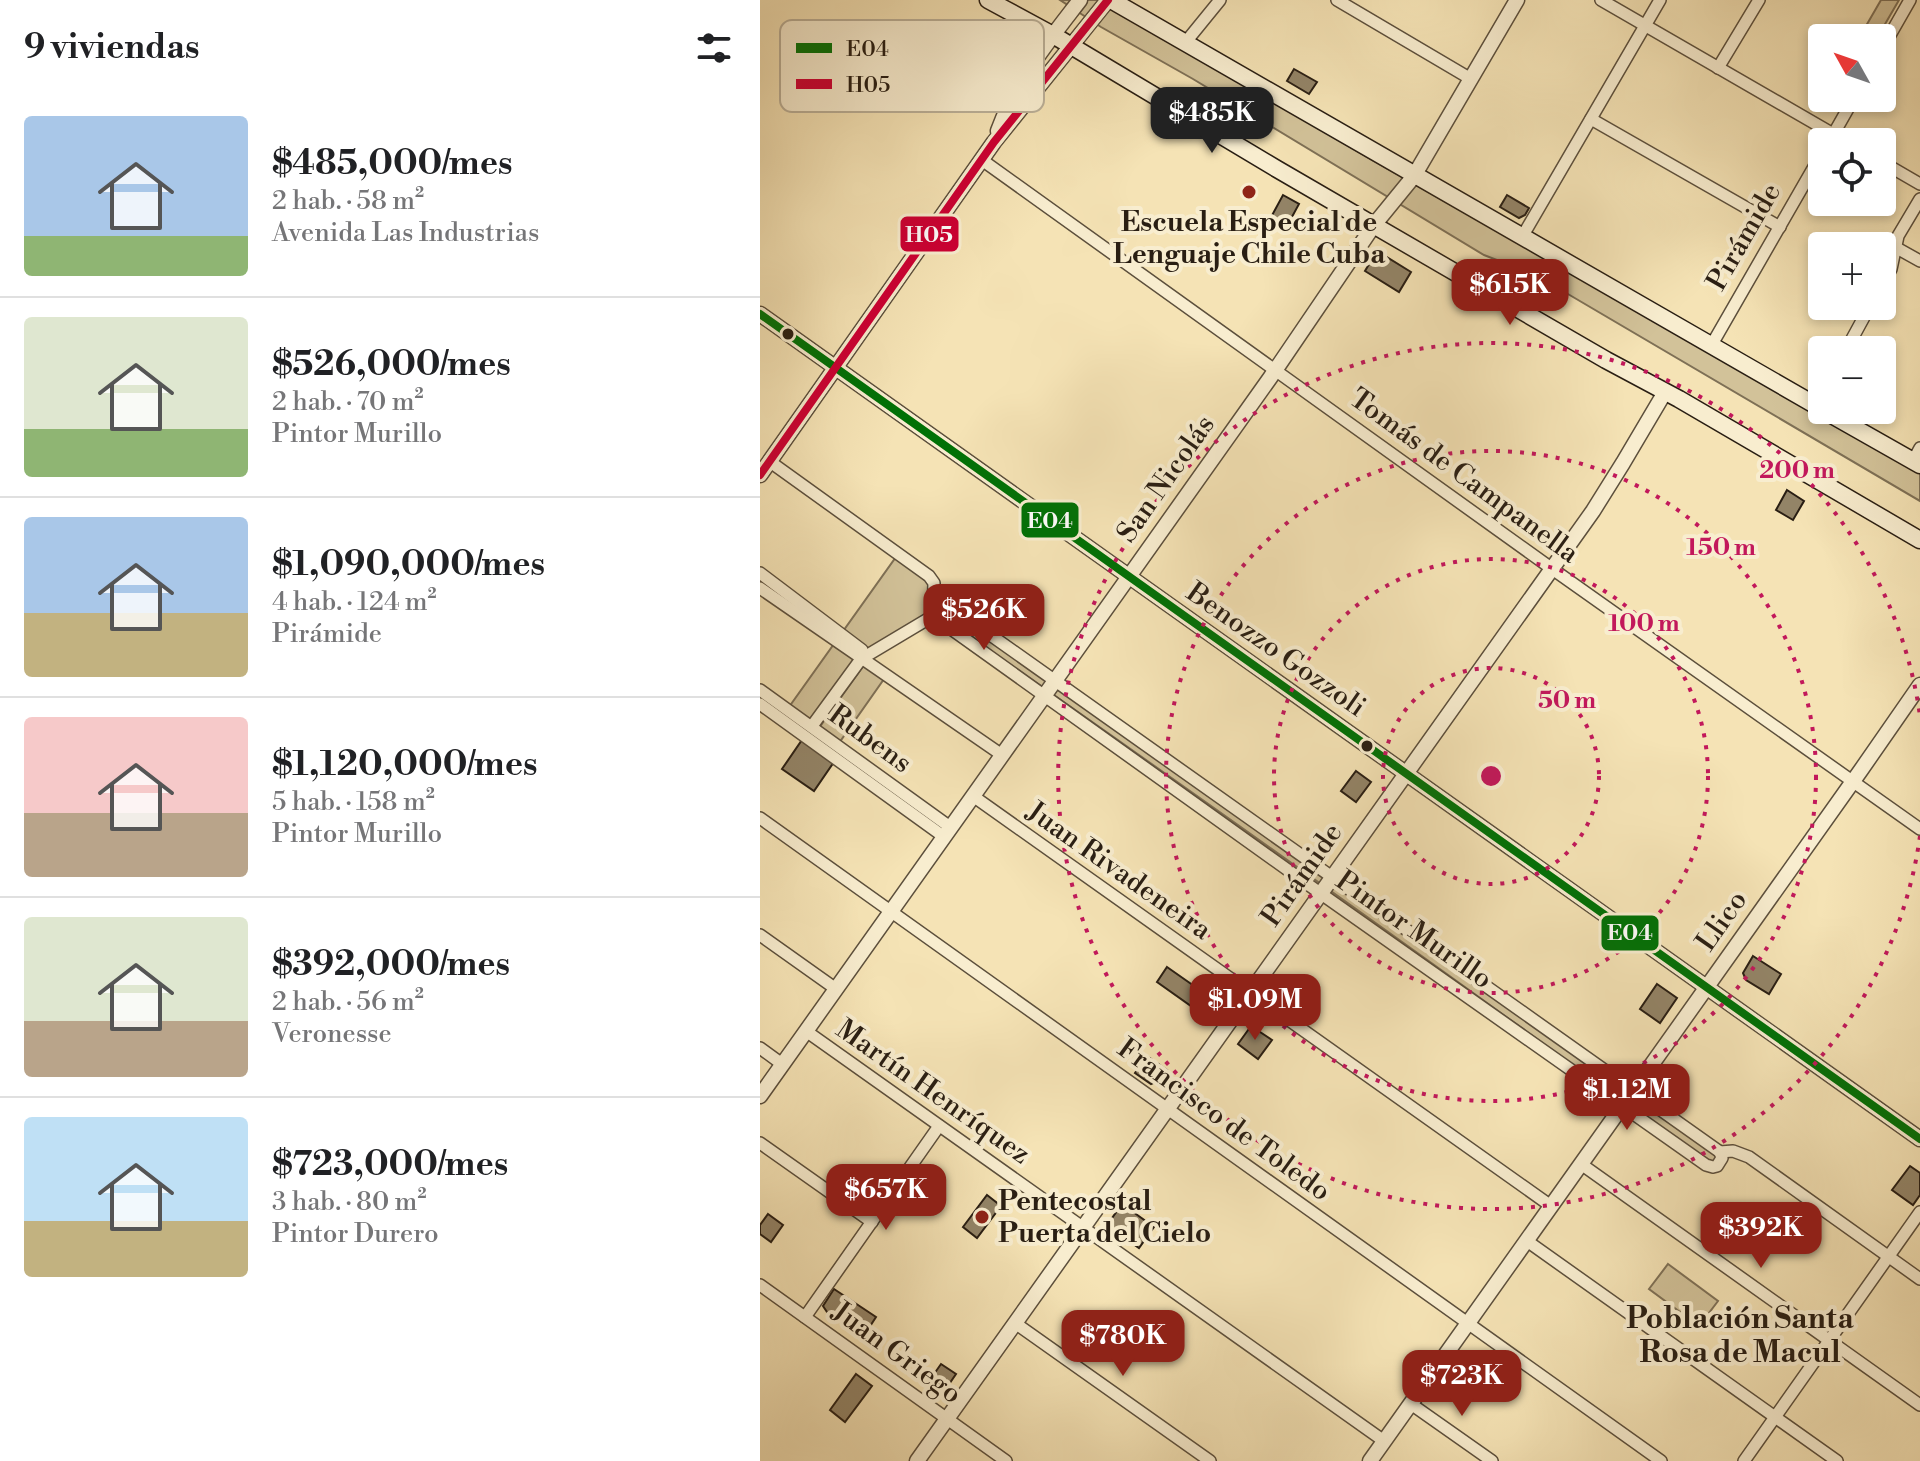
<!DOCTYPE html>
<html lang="es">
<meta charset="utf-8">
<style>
:root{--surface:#fff;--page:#f6f6f6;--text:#202124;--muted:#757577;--line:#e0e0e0;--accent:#8f2418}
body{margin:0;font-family:"Libre Bodoni",serif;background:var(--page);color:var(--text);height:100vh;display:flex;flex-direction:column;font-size:30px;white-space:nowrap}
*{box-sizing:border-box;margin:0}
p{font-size:26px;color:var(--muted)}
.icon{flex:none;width:44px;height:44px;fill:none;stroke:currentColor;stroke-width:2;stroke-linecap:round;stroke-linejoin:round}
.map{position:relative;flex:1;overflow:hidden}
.drawer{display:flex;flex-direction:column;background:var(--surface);width:760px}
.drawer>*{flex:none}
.needle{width:52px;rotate:310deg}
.fabs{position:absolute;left:1048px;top:24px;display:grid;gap:16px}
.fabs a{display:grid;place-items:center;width:88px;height:88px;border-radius:8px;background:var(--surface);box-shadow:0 4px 12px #0003;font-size:40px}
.price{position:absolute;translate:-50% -68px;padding:0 18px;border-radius:16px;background:var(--accent);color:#fff;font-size:26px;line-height:52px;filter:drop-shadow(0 2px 4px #0008)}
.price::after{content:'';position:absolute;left:50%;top:48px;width:24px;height:18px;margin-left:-12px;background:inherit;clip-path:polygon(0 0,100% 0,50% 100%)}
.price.selected{background:#222;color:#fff}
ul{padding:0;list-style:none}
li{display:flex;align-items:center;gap:24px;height:200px;padding:0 24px}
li+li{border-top:2px solid var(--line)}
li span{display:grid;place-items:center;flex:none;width:224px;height:160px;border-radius:8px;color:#555}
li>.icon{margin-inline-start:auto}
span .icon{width:96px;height:96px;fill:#fffc;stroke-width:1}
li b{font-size:34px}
h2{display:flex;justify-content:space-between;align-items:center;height:96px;padding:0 24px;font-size:34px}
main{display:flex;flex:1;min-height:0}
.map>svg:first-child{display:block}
.green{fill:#d2c299;stroke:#7e7056;stroke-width:2}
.building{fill:#938467;stroke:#291e13;stroke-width:2}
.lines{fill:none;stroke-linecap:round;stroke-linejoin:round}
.minor-casing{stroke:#5c4f3c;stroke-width:14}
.tertiary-casing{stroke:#5c4f3c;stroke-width:17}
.secondary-casing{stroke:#291e13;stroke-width:19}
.minor{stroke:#f8edcf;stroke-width:11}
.tertiary{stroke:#f8edcf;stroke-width:14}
.secondary{stroke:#f8edcf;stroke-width:16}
.bus-1-casing{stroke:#f8edcf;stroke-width:14}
.bus-2-casing{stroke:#f8edcf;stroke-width:14}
.bus-1{stroke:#007106;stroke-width:8}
.bus-2{stroke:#c03;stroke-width:8}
.ring{fill:none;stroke:#c2185b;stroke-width:4;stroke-dasharray:4 8}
.poi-dot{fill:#8f2418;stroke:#f8edcf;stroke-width:3}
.bus-dot{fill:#291e13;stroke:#f8edcf;stroke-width:3}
.labels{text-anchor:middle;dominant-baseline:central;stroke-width:8;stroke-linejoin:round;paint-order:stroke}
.poi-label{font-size:28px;font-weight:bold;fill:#291e13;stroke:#f8edcf}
.street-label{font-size:28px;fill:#291e13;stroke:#f8edcf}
.neighbourhood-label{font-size:30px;font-weight:bold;fill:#291e13;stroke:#f8edcf}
.key{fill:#f8edcf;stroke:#baaf97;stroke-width:2}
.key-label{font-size:22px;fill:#291e13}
.centre{fill:#c2185b;stroke:#f8edcf;stroke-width:4}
.ring-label{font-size:24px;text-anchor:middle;font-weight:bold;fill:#c2185b;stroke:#f8edcf;stroke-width:8;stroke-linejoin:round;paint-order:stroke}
.line-badge{stroke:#f8edcf;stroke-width:3}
.badge-label{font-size:22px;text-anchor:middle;font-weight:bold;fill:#fff}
</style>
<main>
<section class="drawer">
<h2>9 viviendas<svg class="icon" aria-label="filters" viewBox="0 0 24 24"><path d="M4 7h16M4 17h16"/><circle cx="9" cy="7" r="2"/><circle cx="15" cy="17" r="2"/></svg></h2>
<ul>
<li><span style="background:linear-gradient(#a9c7e8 75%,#8fb573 0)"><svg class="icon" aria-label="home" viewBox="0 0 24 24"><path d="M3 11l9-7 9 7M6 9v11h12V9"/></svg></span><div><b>$485,000/mes</b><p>2 hab. · 58 m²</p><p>Avenida Las Industrias</p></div></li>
<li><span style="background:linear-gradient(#dfe7d0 70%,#8fb573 0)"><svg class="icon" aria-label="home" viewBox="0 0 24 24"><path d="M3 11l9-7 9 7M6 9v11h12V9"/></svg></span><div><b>$526,000/mes</b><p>2 hab. · 70 m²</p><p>Pintor Murillo</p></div></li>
<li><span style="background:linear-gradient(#a9c7e8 60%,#c2b280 0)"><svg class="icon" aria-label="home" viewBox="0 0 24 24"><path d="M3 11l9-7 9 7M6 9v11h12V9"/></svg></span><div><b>$1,090,000/mes</b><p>4 hab. · 124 m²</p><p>Pirámide</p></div></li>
<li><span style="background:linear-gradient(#f6c9c9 60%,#b9a48a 0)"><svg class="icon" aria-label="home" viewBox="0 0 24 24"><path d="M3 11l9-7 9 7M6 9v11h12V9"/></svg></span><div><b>$1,120,000/mes</b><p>5 hab. · 158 m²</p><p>Pintor Murillo</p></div></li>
<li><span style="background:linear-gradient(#dfe7d0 65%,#b9a48a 0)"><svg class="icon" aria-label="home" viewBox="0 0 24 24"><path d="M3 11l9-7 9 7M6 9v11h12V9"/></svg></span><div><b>$392,000/mes</b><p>2 hab. · 56 m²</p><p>Veronesse</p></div></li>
<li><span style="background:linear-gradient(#bfe0f5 65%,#c2b280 0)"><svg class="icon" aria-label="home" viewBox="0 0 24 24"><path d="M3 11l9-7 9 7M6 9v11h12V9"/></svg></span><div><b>$723,000/mes</b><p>3 hab. · 80 m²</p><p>Pintor Durero</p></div></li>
</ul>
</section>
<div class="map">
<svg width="1160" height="1461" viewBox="0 0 1160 1461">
<rect width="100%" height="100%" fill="#f5e3b5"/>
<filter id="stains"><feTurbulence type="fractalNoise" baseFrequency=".0025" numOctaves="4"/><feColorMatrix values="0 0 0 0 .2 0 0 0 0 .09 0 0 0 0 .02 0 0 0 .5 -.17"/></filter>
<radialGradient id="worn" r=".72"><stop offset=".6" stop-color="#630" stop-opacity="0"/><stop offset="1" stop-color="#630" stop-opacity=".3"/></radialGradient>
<!-- green -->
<g class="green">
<polygon points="300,0 341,0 612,160 1160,472 1160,501 796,287 773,274 724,255 433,79 341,27"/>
<polygon points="1121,0 1139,0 1117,38 1099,38"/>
<polygon points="136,557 169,582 170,615 101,653 52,723 29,707"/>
<path d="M178,607h3l199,138 572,406 5,6 -4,5h-6c-255,-185 -511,-369 -770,-548z"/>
<polygon points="104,665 124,679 79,743 59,728"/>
<polygon points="908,1264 958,1301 939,1326 889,1289"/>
</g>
<!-- building -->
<g class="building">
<polygon points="534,69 557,82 549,94 527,81"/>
<polygon points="523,195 539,204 526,228 510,219"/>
<polygon points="747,195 769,208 765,215 759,218 740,207"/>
<polygon points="617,251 651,272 639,292 605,271"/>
<polygon points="1027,490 1044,501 1033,520 1016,510"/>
<polygon points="44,737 76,759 54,791 22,769"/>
<polygon points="596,771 611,782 596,802 581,791"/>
<polygon points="993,956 1021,974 1009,994 986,980 983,973"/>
<polygon points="407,967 444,993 444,1002 438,1011 397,982"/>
<polygon points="897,984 917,998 900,1023 880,1009"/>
<polygon points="491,1026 512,1040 498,1059 478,1044"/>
<polygon points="387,1056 407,1070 400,1080 391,1084 375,1073"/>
<polygon points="1150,1166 1160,1173 1160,1195 1153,1205 1132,1190"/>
<polygon points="227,1195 241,1206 217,1238 203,1227"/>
<polygon points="362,1204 394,1227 379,1248 352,1229 350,1221"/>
<polygon points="8,1214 23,1225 11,1242 0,1234 0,1225"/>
<polygon points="74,1289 116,1317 103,1337 67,1312 63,1306"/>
<polygon points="181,1364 196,1374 185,1390 177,1392 167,1384"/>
<polygon points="96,1374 112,1386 85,1422 70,1410"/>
</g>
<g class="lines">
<defs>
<g id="minor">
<polyline points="577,0 711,79"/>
<polyline points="841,0 1087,142"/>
<polyline points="425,43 460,0"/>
<polyline points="1122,49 1150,0"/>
<polyline points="958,68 999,0"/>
<polyline points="831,119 1020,227"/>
<polyline points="1069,142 1094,98"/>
<polyline points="222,160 791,568 1160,829"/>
<polyline points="1122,162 1160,184"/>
<polyline points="762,237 900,0"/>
<polyline points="1135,247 1160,261"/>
<polyline points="1122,285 1131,269 1138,236 1160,199"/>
<polyline points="951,346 1062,153"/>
<polyline points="1086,350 1110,306"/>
<polyline points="9,461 169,576 174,583 173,616"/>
<polyline points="1153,461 1160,448"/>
<polyline points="0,573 102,650"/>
<polyline points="0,588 242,755"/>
<polyline points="174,595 960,1152 973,1151 989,1157 1160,1279"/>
<polyline points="173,616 560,893 946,1165 953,1167 957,1166 962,1158 960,1152"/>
<polyline points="0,690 190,827"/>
<polyline points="0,704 183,836"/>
<polyline points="52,726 101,659 173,616"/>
<polyline points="213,796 791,1206"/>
<polyline points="0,818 901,1461"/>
<polyline points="0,935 76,989"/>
<polyline points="46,1031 624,1441"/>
<polyline points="0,1048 22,1064"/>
<polyline points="0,1143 112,1222"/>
<polyline points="821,1164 1160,1405"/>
<polyline points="767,1241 1077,1461"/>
<polyline points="0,1285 246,1461"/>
<polyline points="45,1317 179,1126"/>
<polyline points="255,1323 450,1461"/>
<polyline points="651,1404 732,1461"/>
<polyline points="984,1461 1160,1212"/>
</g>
<g id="tertiary">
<path d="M238,131c19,-52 49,-88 82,-131"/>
<polyline points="0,314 1160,1139"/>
<polyline points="0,475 234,142 348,0"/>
<polyline points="0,1096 510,378 614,225 654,176 757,0"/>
<polyline points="157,1461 833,511 863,463 905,392"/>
<polyline points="610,1461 1101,770 1160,685"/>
</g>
<g id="secondary">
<polyline points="228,0 293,35 517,169 846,360 919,399 1160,540"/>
<polyline points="351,0 1062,409"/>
<polyline points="1063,410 1160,465"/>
</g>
</defs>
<!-- minor casing -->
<use href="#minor" class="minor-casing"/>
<!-- tertiary casing -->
<use href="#tertiary" class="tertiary-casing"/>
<!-- secondary casing -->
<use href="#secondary" class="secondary-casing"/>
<!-- minor -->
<use href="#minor" class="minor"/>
<!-- tertiary -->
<use href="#tertiary" class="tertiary"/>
<!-- secondary -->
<use href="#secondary" class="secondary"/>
<defs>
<polyline id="bus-1" points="0,314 1160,1139"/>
<polyline id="bus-2" points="0,475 234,142 348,0"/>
</defs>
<!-- bus-1 casing -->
<use href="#bus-1" class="bus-1-casing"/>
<!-- bus-2 casing -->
<use href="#bus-2" class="bus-2-casing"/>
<!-- bus-1 -->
<use href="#bus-1" class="bus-1"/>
<!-- bus-2 -->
<use href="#bus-2" class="bus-2"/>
</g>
<!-- distance rings -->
<g class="ring">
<circle cx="731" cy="776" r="108"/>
<circle cx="731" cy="776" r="217"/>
<circle cx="731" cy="776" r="325"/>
<path d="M1160 836A433 433 0 1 1 1160 716"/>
</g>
<!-- markers -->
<g class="poi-dot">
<circle cx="489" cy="192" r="8"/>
<circle cx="222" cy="1217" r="8"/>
</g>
<g class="bus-dot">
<circle cx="28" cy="334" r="7"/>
<circle cx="607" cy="746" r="7"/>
</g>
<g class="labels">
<!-- poi labels -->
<g class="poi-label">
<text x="489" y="222">Escuela Especial de<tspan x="489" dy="32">Lenguaje Chile Cuba</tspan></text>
<text x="238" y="1201" text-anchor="start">Pentecostal<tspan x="238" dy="32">Puerta del Cielo</tspan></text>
</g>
<!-- street labels -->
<g class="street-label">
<text transform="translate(984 237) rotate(-60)">Pirámide</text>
<text transform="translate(704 476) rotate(36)">Tomás de Campanella</text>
<text transform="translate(406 479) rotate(-55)">San Nicolás</text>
<text transform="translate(516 650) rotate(35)">Benozzo Gozzoli</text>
<text transform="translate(110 739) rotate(36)">Rubens</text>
<text transform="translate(359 871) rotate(35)">Juan Rivadeneira</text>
<text transform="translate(542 875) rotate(-55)">Pirámide</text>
<text transform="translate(962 921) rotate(-55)">Llico</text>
<text transform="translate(654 930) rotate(35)">Pintor Murillo</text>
<text transform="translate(173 1092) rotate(35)">Martín Henríquez</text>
<text transform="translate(464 1120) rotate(36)">Francisco de Toledo</text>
<text transform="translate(137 1353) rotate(36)">Juan Griego</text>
</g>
<!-- neighbourhood labels -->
<g class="neighbourhood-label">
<text x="980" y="1319">Población Santa<tspan x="980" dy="34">Rosa de Macul</tspan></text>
</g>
</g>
<!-- legend -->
<rect x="20" y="20" width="264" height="92" rx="12" class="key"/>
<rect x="36" y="43" width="36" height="10" fill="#007106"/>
<rect x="36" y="79" width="36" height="10" fill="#c03"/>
<g class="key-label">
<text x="86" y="56">E04</text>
<text x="86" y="92">H05</text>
</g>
<circle cx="731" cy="776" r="12" class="centre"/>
<g class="ring-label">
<text x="1037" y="478">200 m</text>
<text x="961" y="555">150 m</text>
<text x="884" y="631">100 m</text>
<text x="807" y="708">50 m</text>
</g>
<g class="line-badge">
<rect x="139" y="215" width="61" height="38" rx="8" fill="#c03"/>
<rect x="260" y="501" width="60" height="38" rx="8" fill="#007106"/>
<rect x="840" y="914" width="60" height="38" rx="8" fill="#007106"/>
</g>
<g class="badge-label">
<text x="169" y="242">H05</text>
<text x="290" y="528">E04</text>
<text x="870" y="940">E04</text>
</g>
<rect width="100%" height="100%" filter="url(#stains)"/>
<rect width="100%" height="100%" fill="url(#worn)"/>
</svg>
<div class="fabs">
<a><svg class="needle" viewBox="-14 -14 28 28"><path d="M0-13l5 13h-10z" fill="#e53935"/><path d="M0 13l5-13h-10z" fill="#757577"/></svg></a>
<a><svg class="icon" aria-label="locate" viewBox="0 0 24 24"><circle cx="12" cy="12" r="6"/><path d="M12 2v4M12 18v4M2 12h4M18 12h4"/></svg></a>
<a>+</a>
<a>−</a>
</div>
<b class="price selected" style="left:452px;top:155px">$485K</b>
<b class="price" style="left:750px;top:327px">$615K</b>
<b class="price" style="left:224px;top:652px">$526K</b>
<b class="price" style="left:495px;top:1042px">$1.09M</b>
<b class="price" style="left:867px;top:1132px">$1.12M</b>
<b class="price" style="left:126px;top:1232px">$657K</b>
<b class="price" style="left:1001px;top:1270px">$392K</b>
<b class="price" style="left:363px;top:1378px">$780K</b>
<b class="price" style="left:702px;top:1418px">$723K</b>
</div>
</main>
